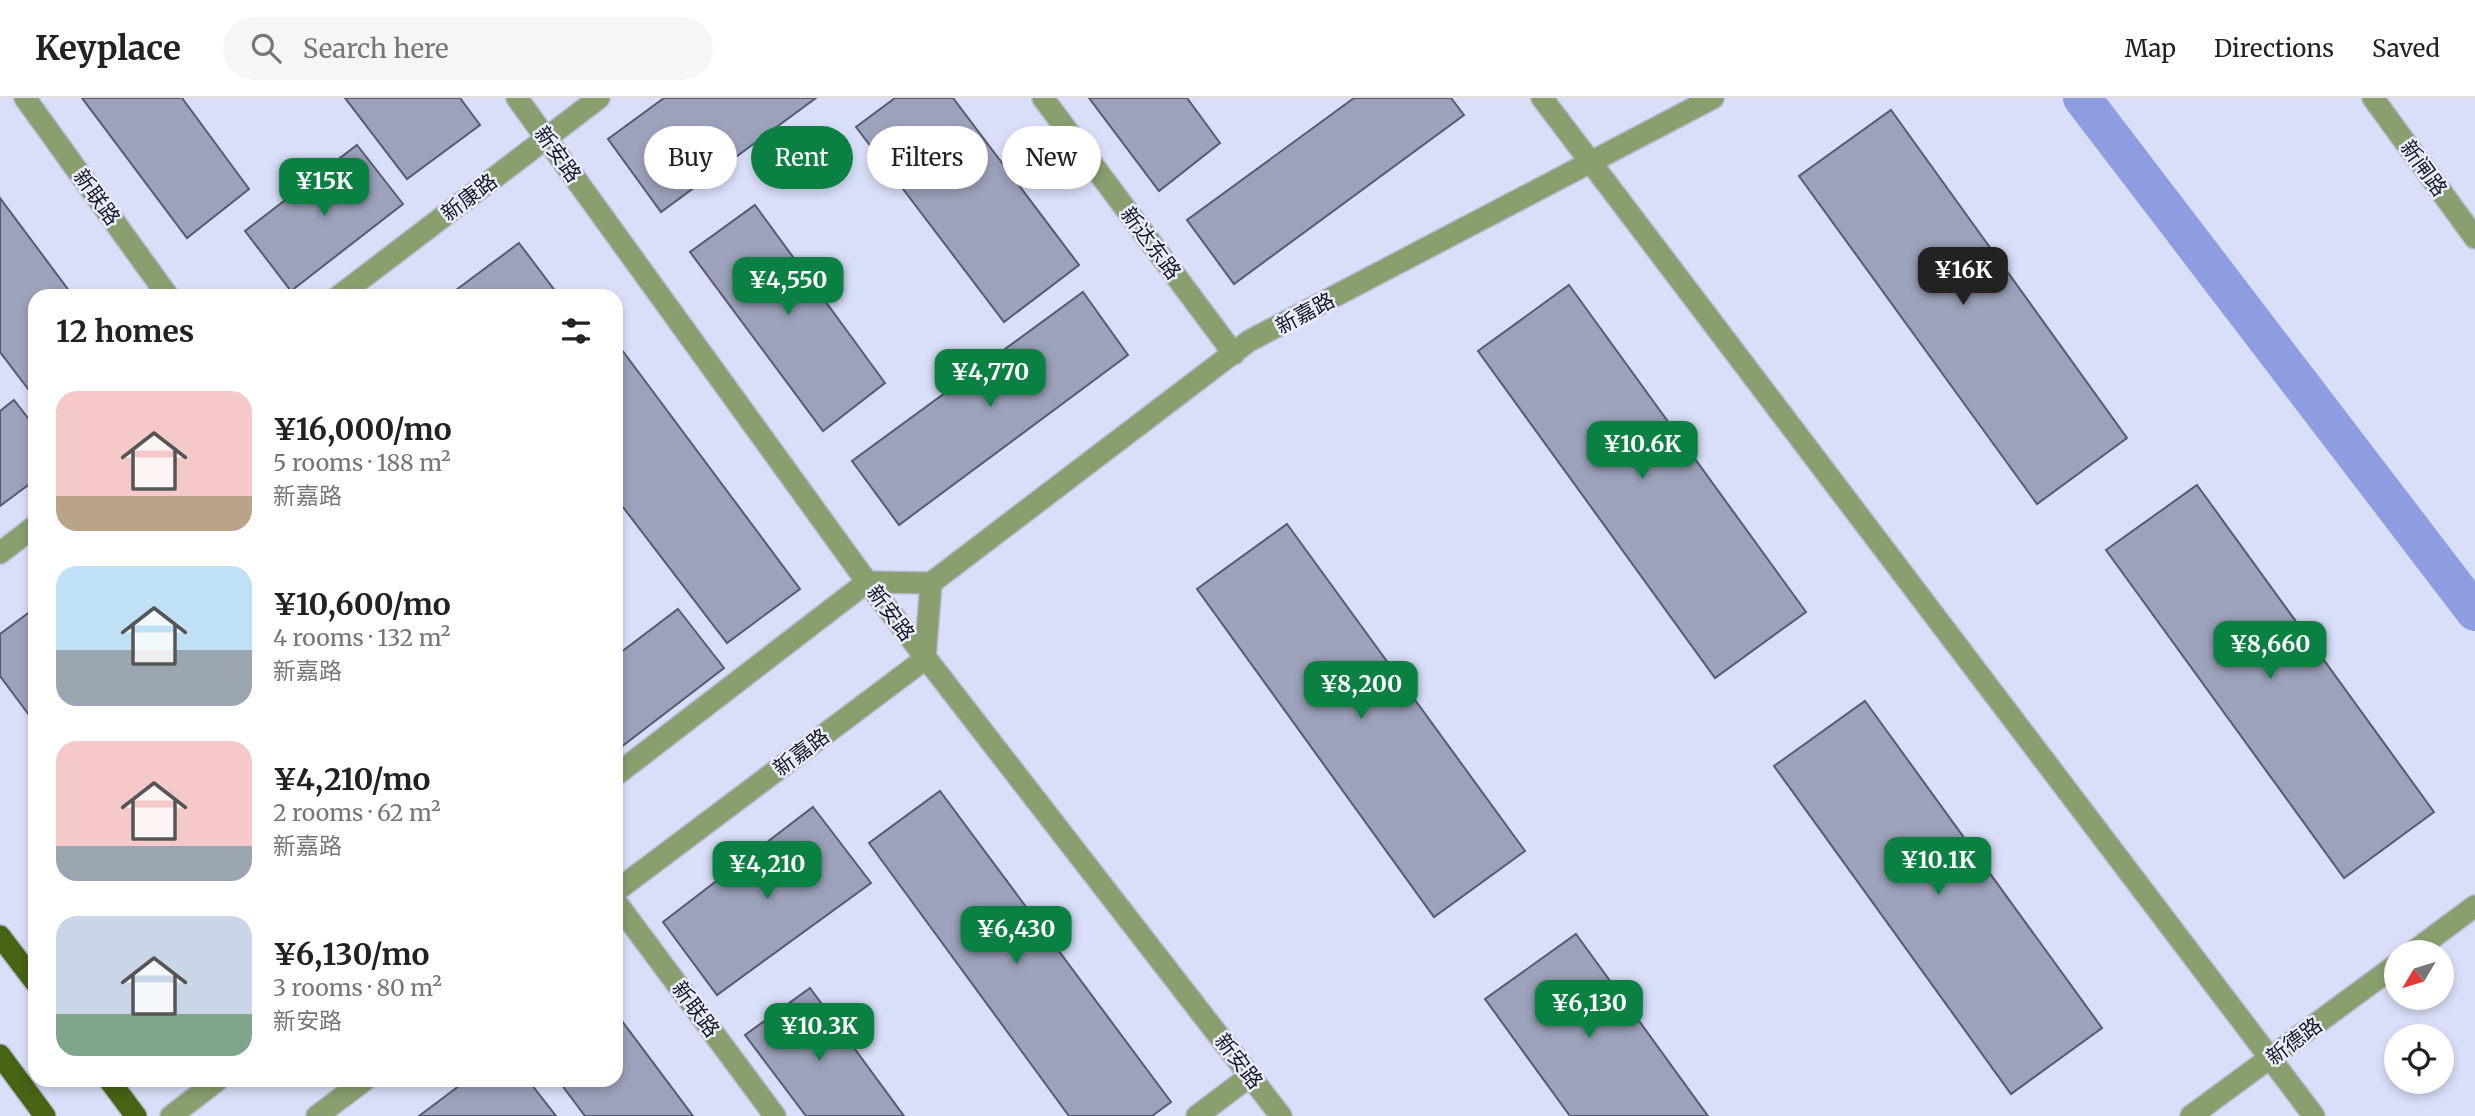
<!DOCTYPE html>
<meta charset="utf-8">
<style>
:root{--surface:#fff;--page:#f6f6f6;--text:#222;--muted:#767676;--line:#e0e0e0;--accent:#0b8043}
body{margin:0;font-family:Merriweather,"Noto Sans SC",serif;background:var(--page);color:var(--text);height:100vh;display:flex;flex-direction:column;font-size:26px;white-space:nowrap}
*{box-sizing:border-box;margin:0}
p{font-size:23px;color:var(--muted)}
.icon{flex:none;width:38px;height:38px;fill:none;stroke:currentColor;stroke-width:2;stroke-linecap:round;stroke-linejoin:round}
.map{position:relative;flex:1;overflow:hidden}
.drawer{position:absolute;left:28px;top:191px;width:595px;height:798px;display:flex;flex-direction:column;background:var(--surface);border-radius:21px;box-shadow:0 4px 10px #0003}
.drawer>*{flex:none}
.banner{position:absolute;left:644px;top:28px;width:665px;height:63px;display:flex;gap:14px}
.needle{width:46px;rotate:232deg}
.buttons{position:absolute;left:2384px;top:842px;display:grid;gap:14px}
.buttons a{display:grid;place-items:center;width:70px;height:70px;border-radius:50%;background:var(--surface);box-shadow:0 4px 10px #0003;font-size:35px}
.price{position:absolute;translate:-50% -60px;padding:0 16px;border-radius:14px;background:var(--accent);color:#fff;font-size:23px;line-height:46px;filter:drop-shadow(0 2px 4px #0008)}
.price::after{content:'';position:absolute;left:50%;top:42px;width:21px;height:16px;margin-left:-10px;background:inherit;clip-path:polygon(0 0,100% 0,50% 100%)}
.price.selected{background:#222;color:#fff}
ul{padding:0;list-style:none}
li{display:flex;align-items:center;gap:21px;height:175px;padding:0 28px}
li span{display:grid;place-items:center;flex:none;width:196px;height:140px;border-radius:21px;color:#555}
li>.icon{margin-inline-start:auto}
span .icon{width:84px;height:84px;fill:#fffc;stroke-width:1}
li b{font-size:30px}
h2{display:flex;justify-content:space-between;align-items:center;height:84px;padding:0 28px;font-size:30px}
.tag{padding:0 24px;border-radius:32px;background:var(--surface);box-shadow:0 4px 10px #0003;font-size:24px;line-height:63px}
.tag.selected{background:var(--accent);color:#fff}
header{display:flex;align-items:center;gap:42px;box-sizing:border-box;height:98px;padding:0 35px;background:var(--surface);border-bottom:2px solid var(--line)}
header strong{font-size:33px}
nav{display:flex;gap:38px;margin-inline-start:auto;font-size:24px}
.search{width:490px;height:63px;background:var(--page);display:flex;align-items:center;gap:18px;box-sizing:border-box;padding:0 24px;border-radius:38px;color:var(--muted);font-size:26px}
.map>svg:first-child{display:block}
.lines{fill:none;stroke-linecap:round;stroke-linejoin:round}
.canal{stroke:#8e9de0;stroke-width:38}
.building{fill:#9ca2bb;stroke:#565b71;stroke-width:2}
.minor-casing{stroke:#b6bbd2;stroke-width:24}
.major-casing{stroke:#b6bbd2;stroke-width:24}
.minor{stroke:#899f6e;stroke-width:21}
.major{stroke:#476314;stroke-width:21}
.labels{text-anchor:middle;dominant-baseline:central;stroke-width:5;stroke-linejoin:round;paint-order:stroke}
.street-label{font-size:21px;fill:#171922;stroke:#e9edfd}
</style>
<header>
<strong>Keyplace</strong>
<div class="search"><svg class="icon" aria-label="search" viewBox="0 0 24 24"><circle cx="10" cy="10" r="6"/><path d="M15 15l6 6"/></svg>Search here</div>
<nav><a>Map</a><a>Directions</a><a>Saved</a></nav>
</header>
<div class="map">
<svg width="2475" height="1018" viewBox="0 0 2475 1018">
<rect width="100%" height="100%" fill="#d9dff9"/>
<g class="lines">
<!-- canal -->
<polyline class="canal" points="2082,0 2475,514"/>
</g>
<!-- building -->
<g class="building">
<polygon points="82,0 182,0 249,91 187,140"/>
<polygon points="345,0 460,0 480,27 407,81"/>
<polygon points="664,0 816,0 661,114 608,41"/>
<polygon points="895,0 953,0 1079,167 1004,224 856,29"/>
<polygon points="1089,0 1187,0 1220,45 1159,93"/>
<polygon points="1354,0 1451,0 1464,17 1234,186 1187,122"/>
<polygon points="1891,12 2127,340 2037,406 1799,78"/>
<polygon points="357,47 403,106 291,193 245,133"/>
<polygon points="0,100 73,198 35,198 35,300 0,254"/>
<polygon points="755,107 885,285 823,333 690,154"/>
<polygon points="519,145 559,198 448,198"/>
<polygon points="1569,187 1806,514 1715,580 1478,253"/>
<polygon points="1083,194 1128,257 899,427 852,363"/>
<polygon points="616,244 800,491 727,545 616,400"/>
<polygon points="14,302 35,329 35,382 0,408 0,313"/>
<polygon points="2197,387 2434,714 2344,780 2106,452"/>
<polygon points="1287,426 1525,753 1434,819 1197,491"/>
<polygon points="35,510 35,625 0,578 0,536"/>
<polygon points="678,511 724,570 616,653 616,558"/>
<polygon points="1865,603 2102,930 2011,996 1774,668"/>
<polygon points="940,693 1171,1004 1152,1018 1069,1018 869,745"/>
<polygon points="813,709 871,785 717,897 663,824"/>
<polygon points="1576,836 1708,1018 1570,1018 1485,901"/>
<polygon points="810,890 904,1018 806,1018 745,937"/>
<polygon points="616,915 693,1018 585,1018 558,982 616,982"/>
<polygon points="467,982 528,982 556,1018 419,1018"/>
</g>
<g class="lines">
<defs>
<g id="minor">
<polyline points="25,0 168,198"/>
<polyline points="517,0 867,484 1281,1018"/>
<polyline points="1043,0 1234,256"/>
<polyline points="1542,0 2314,1018"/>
<polyline points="2373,0 2475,140"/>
<polyline points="339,198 599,0"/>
<polyline points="0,455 35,428"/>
<polyline points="616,677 867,484 931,485 1249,243 1713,0"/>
<polyline points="616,793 925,561 931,485"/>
<polyline points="616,804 775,1018"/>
<polyline points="2413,854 2475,808"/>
<polyline points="171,1018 218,982"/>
<polyline points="317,1018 365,982"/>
<polyline points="1197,1018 1250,978"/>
<polyline points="2191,1018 2396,867"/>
</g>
<g id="major">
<polyline points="0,838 35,884"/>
<polyline points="0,957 45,1018"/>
<polyline points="109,982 136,1018"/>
</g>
</defs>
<!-- minor casing -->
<use href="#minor" class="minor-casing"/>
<!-- major casing -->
<use href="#major" class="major-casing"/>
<!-- minor -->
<use href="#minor" class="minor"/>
<!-- major -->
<use href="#major" class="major"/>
</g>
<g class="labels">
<!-- street labels -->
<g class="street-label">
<text transform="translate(558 56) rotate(54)">新安路</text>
<text transform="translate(2424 70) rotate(54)">新闸路</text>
<text transform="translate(97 99) rotate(54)">新联路</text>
<text transform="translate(469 99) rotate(-37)">新康路</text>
<text transform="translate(1151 145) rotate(53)">新达东路</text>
<text transform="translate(1305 215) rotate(-28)">新嘉路</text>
<text transform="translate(891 515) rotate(53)">新安路</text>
<text transform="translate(801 654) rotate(-37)">新嘉路</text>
<text transform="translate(696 911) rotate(53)">新联路</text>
<text transform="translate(2294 943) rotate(-37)">新德路</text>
<text transform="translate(1239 963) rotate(52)">新安路</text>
</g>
</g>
</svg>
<div class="buttons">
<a><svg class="needle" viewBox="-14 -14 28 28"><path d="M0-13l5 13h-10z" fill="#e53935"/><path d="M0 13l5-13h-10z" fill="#767676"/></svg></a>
<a><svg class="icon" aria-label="locate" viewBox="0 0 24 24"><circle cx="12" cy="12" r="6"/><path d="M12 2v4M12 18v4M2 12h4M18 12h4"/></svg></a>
</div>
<b class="price" style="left:324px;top:120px">¥15K</b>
<b class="price selected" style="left:1963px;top:209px">¥16K</b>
<b class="price" style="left:788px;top:219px">¥4,550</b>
<b class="price" style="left:990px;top:311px">¥4,770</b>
<b class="price" style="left:1642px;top:383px">¥10.6K</b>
<b class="price" style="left:2270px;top:583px">¥8,660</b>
<b class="price" style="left:1361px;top:623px">¥8,200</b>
<b class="price" style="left:1938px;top:799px">¥10.1K</b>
<b class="price" style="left:767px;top:803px">¥4,210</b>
<b class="price" style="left:1016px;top:868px">¥6,430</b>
<b class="price" style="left:1589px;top:942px">¥6,130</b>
<b class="price" style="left:819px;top:965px">¥10.3K</b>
<div class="banner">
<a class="tag">Buy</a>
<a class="tag selected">Rent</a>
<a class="tag">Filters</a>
<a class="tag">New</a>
</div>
<section class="drawer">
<h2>12 homes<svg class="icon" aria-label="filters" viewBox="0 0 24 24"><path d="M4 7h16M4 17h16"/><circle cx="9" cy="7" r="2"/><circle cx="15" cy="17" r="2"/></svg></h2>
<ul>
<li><span style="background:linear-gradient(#f6c9c9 75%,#b9a48a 0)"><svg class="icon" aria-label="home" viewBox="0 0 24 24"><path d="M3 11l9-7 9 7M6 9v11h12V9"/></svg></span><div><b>¥16,000/mo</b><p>5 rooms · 188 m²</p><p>新嘉路</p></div></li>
<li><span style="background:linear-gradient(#bfe0f5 60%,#9aa5b1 0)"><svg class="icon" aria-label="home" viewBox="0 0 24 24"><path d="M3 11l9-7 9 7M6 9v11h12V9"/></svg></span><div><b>¥10,600/mo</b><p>4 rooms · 132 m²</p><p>新嘉路</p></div></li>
<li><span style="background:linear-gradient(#f6c9c9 75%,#9aa5b1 0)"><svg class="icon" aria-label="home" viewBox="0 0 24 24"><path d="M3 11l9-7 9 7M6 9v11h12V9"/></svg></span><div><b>¥4,210/mo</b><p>2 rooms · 62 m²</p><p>新嘉路</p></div></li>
<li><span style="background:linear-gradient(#c9d6e8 70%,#7fa58c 0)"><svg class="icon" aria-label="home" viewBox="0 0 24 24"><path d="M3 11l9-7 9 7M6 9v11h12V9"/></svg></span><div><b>¥6,130/mo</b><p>3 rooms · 80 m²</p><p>新安路</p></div></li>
</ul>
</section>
</div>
